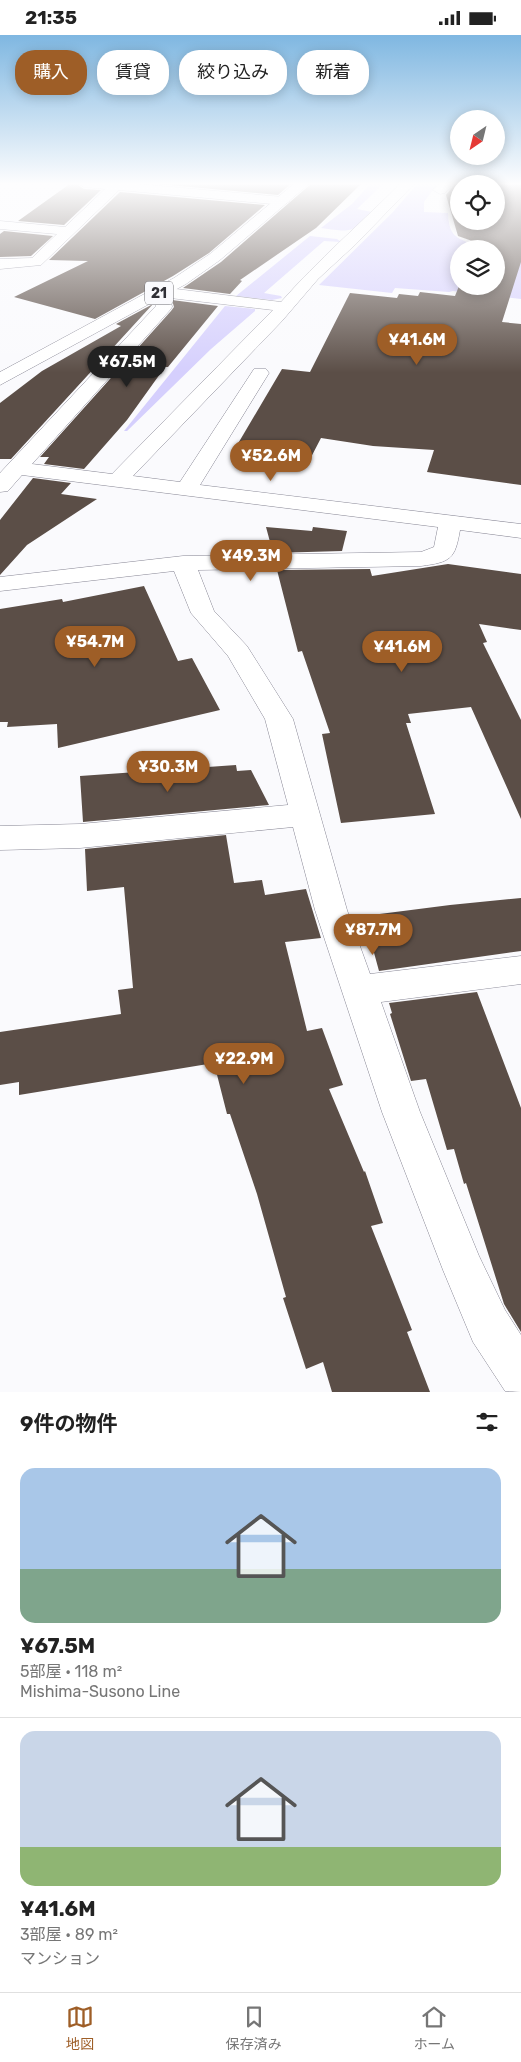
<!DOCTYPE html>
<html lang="ja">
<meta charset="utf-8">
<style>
:root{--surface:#fff;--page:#f2f2f2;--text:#222;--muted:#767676;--line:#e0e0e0;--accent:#9e5e27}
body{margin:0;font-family:Rubik,"Noto Sans JP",sans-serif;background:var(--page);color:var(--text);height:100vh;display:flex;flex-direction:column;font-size:19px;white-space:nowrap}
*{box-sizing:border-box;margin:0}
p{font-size:16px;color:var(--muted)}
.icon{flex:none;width:28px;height:28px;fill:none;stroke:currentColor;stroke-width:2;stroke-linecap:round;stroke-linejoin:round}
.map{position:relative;height:1357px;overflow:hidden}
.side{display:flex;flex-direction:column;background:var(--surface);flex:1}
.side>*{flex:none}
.top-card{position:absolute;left:15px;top:15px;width:491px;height:45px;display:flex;gap:10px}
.needle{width:32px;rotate:215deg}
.fabs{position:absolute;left:450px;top:75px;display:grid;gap:10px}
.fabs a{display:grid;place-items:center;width:55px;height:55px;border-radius:50%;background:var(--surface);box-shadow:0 2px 12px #0003;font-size:25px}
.price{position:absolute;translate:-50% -42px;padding:0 11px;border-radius:18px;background:var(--accent);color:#fff;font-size:16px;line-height:32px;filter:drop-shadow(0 1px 2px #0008)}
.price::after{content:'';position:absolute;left:50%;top:30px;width:15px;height:11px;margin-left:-8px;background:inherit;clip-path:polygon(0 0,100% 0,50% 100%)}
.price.current{background:#222;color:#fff}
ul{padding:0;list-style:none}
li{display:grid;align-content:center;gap:10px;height:265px;padding:0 20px}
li+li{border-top:1px solid var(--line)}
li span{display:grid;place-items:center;height:155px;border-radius:15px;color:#555}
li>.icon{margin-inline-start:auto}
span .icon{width:90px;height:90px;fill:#fffc;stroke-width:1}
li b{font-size:21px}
h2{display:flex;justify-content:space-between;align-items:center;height:60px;padding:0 20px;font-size:21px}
.chip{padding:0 18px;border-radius:20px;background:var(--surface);box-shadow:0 2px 12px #0003;font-size:18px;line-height:45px}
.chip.current{background:var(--accent);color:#fff}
.status{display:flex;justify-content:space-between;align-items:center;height:35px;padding:0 25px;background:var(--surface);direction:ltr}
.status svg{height:14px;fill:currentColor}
.menu{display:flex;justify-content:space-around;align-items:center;height:70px;border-top:1px solid var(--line);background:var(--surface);font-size:14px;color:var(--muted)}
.menu a{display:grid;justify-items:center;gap:2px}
.menu .current{color:var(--accent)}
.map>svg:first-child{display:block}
.green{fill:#d5cffd}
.building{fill:#5b4e47;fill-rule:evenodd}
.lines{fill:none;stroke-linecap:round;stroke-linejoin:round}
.minor-casing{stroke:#878694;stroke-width:1}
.major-casing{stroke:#878694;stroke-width:1}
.minor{fill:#fff;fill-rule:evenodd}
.major{fill:#fff;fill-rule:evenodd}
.labels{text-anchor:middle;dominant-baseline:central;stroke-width:5;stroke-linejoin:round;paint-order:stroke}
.shield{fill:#fafafd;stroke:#6d6c71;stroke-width:1}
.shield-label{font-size:14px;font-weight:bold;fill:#302f35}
</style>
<div class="status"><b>21:35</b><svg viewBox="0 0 49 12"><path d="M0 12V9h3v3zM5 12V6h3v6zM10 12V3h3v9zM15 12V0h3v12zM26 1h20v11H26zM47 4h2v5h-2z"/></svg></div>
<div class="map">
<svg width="521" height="1357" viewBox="0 0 521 1357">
<rect width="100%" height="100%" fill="#fafafd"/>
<!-- green -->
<g class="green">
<path d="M371,148h13l-27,26 15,3c-21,22 -21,20 -51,16l31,-24z"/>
<path d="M418,148h20l-14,19v10l24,1c1,23 7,24 26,32l2,4h-17v37h37l25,-27v40l-68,-8 -4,1 -54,-4 -3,5 -73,-8 74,-73z"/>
<polygon points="310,201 337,204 341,207 324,206 264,258 281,261 282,263 272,265 236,261"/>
<polygon points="225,271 255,274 255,276 211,314 127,396 124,396"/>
</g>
<!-- building -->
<g class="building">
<polygon points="71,148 75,148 84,154 101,155 64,190 18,186"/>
<polygon points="147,148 292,148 278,160"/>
<polygon points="312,148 362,148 316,193 240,245 242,246 230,259 183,253 221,227"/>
<path d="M456,148l65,1v78l-19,60 19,2v161l-94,-13 7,-22 -61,-4 -52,-8 -13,25 -75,-11 49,-83 28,3 40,-79 47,5 2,-4 19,2 2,-4 35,4 4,-10h37v-37h-20l2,-6 -20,-7 -12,-41zM459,149h37v37h-37z"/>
<polygon points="120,157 265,170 209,218 173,241 95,284 14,262 88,226 49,225"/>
<polygon points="4,196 53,201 31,221 0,222 0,199"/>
<polygon points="172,265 218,271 168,332 165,332 127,385 84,434 44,429 49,422 40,422 171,276 174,272"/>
<polygon points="153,269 11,424 0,424 0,368 42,336 121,291 116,289"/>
<polygon points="33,443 71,448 61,459 97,464 27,510 0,540 0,485"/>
<polygon points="266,492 312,496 313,492 347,496 342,516 273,518"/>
<polygon points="448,529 521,539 521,595 479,589 487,607 483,608 521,685 521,784 471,672 408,679 411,688 406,688 435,779 341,788 322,699 330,698 302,616 298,617 277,535 370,534 372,541"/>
<polygon points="144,551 178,626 192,623 220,675 58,713 57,689 7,692 8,687 0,687 0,574 62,564 63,567"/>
<polygon points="236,730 237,736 251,735 269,770 83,787 80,741"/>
<polygon points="226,800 234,848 262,845 265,860 306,854 321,903 285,907 307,996 322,993 343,1050 329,1054 364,1137 365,1136 383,1188 371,1191 412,1295 407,1297 430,1357 332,1357 323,1327 306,1334 283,1263 286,1262 257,1159 230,1079 227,1079 214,1028 19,1060 19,1047 0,1050 0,997 121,979 118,955 133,953 124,852 87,856 85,814"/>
<polygon points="521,863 521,916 379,936 364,881 450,870"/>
<polygon points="477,957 521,1073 521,1297 504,1269 466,1148 464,1149 454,1114 447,1115 426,1044 411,1046 390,979 392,978 389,968"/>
</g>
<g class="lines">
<defs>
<g id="minor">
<polygon points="77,148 127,148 283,162 290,166 283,170 119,155 41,230 0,234 0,224 32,223 57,199 0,194 0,186 65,192 105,154 84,152"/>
<path d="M401,148h14l-59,61 -38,35 -36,42 -149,155 47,6 74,-113h12l3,4 -69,112 321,39v14l-61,-8c-5,29 -9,32 -39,36l-223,4 16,41 33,35 46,73 54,191 23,64 151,-18v28l-140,18 39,110 59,144 26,54 16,25v57l-16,-1 -32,-49 -30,-72 -61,-158 -67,-202 -22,-83 -213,21 -80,2v-24l80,-2 208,-19 -23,-86 -37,-63 -37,-43 -17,-42 -174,20v-14l183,-21 238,-4 13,-5 4,-20 -416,-52 -14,16 -8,1v-19l156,-167 -4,-14 2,-3 6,-2 121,15c37,-42 80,-79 120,-119zM170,263l103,12 -161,164 -80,-10 138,-154 2,-3z"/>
<polygon points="440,148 454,148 445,158 440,159 433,155"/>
</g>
<polygon id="major" points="295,148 310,148 220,225 186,249 0,350 0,337 174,243 210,219"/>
</defs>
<!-- minor casing -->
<use href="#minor" class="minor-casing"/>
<!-- major casing -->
<use href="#major" class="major-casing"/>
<!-- minor -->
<use href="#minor" class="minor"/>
<!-- major -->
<use href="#major" class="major"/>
</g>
<!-- sky -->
<linearGradient id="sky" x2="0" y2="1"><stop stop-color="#7fb7e1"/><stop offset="0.44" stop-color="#fdfdfe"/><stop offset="1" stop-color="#fdfdfe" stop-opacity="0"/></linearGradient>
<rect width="521" height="338" fill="url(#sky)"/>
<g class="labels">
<!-- shield labels -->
<rect class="shield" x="145" y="246.5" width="28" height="23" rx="4"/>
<g class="shield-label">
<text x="159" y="258">21</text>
</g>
</g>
</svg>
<div class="fabs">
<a><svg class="needle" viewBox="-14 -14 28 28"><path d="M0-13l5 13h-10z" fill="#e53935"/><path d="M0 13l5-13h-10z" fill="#767676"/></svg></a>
<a><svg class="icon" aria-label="locate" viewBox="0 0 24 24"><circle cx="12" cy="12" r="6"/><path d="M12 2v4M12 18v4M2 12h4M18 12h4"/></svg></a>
<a><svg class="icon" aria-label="layers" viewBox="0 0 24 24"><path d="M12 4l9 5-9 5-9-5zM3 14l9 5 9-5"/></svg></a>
</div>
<b class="price" style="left:417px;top:331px">¥41.6M</b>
<b class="price current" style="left:127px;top:353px">¥67.5M</b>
<b class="price" style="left:271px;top:447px">¥52.6M</b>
<b class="price" style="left:251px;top:547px">¥49.3M</b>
<b class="price" style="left:95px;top:633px">¥54.7M</b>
<b class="price" style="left:402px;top:638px">¥41.6M</b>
<b class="price" style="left:168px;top:758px">¥30.3M</b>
<b class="price" style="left:373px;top:921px">¥87.7M</b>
<b class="price" style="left:244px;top:1050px">¥22.9M</b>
<div class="top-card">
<a class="chip current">購入</a>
<a class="chip">賃貸</a>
<a class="chip">絞り込み</a>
<a class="chip">新着</a>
</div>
</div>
<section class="side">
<h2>9件の物件<svg class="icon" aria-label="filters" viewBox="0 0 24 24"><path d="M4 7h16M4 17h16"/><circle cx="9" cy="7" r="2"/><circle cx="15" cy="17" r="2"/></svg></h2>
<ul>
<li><span style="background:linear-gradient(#a9c7e8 65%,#7fa58c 0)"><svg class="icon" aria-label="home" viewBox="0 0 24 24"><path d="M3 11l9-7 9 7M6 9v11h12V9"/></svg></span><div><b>¥67.5M</b><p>5部屋 · 118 m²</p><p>Mishima-Susono Line</p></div></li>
<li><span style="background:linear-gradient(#c9d6e8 75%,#8fb573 0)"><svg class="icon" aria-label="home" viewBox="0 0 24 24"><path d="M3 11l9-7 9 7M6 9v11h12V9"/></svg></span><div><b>¥41.6M</b><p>3部屋 · 89 m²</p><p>マンション</p></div></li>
</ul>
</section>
<nav class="menu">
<a class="current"><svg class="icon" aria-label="map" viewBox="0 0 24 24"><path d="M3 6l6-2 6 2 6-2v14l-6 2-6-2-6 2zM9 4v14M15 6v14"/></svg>地図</a>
<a><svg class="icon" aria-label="saved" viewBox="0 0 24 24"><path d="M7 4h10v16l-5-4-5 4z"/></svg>保存済み</a>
<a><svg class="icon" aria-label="home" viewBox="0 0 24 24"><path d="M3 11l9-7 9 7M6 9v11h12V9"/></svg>ホーム</a>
</nav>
